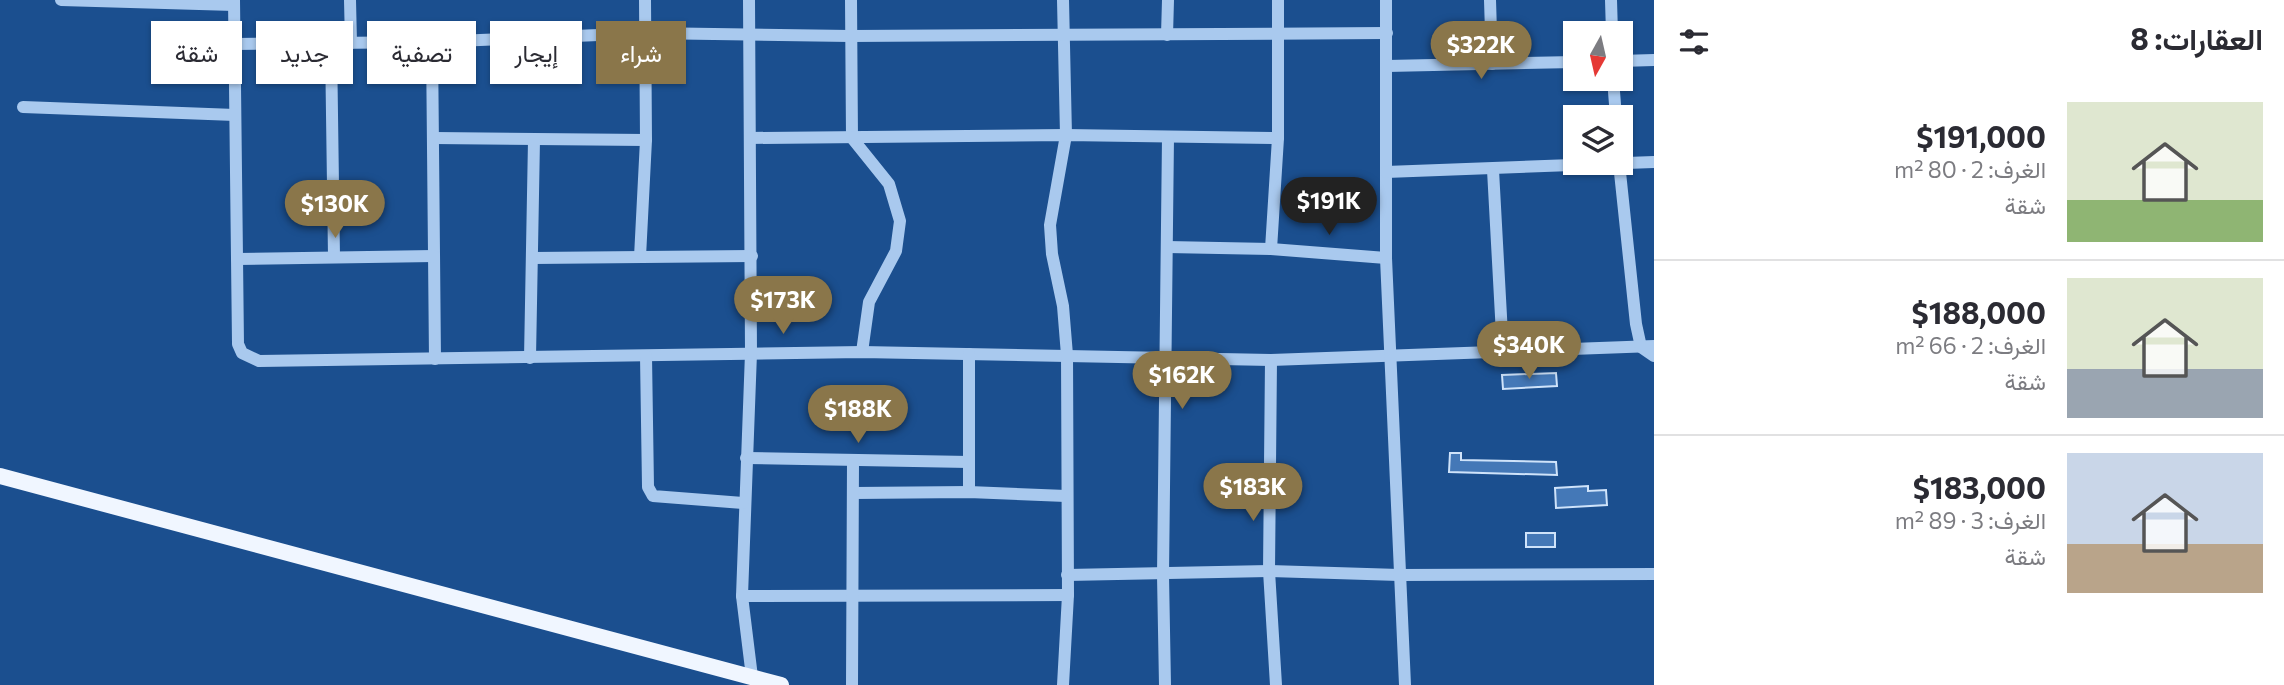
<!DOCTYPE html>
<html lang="ar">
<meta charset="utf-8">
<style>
:root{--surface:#fff;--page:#f7f7f7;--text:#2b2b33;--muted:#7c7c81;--line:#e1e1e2;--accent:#8a764a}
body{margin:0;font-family:Commissioner,Vazirmatn,sans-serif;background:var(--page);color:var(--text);direction:rtl;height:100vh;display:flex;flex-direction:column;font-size:26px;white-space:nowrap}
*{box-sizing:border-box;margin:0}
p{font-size:23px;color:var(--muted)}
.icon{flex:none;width:38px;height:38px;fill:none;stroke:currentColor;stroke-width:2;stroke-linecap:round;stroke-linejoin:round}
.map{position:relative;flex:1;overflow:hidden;direction:ltr}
.details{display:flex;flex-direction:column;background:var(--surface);width:630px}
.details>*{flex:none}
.top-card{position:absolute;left:21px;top:21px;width:665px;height:63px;direction:rtl;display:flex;gap:14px}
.needle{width:46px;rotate:188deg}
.buttons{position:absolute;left:1563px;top:21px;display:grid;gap:14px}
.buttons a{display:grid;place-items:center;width:70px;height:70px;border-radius:0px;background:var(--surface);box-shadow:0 2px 5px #0004;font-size:35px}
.price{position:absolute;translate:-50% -60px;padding:0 16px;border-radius:24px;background:var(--accent);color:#fff;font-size:23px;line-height:46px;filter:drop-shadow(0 2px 4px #0008)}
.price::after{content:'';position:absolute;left:50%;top:42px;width:21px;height:16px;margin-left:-10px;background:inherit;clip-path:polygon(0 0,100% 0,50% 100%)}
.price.active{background:#222;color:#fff}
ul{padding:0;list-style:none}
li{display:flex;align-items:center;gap:21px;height:175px;padding:0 21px}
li+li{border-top:2px solid var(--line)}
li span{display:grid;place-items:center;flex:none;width:196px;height:140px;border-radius:0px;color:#555}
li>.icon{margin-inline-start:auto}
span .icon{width:84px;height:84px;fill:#fffc;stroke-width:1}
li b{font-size:30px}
h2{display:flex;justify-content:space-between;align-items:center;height:84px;padding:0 21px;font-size:30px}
.pill{padding:0 24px;border-radius:0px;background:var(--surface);box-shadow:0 2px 5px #0004;font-size:24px;line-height:63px}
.pill.active{background:var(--accent);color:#fff}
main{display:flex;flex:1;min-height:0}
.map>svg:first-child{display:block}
.building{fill:#4478b7;stroke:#cfe3fa;stroke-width:2}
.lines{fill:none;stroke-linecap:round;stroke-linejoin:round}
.minor{stroke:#a9c9ee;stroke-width:12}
.major{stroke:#f0f6ff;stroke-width:16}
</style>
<main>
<section class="details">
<h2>العقارات: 8<svg class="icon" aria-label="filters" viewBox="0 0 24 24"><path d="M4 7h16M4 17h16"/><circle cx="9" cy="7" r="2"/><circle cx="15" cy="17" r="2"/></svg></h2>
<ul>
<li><span style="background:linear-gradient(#dfe7d0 70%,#8fb573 0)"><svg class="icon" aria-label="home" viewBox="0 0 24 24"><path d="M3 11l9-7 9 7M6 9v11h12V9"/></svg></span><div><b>$191,000</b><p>الغرف: 2 · 80 m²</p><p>شقة</p></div></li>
<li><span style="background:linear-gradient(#dfe7d0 65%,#9aa5b1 0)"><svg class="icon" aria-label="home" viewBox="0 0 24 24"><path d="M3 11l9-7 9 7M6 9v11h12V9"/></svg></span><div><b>$188,000</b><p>الغرف: 2 · 66 m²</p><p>شقة</p></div></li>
<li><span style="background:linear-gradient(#c9d6e8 65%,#b9a48a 0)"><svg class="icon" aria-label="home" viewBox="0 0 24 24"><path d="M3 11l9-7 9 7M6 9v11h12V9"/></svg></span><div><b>$183,000</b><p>الغرف: 3 · 89 m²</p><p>شقة</p></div></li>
</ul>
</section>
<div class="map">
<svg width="1654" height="685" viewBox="0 0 1654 685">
<rect width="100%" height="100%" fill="#1b4f8f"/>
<!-- building -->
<g class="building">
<polygon points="1556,373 1557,386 1503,389 1502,375"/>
<polygon points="1450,453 1461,453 1461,460 1556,462 1557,475 1449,472"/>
<polygon points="1588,486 1588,491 1606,490 1607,505 1556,508 1555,488"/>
<rect x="1526" y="533" width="29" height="14"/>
</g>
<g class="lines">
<!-- minor -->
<g class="minor">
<polyline points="61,0 234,5"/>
<polyline points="234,0 238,344 242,353 259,361 862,352 1271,360 1654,346"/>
<polyline points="350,0 351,43"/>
<polyline points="749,0 751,353 742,596 752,677"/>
<polyline points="851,0 852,138 889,184 900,221 896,251 869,302 862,352"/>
<polyline points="1063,0 1066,135 1050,225 1052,254 1063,306 1067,355 1068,595 1063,685"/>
<polyline points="1386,0 1386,258 1405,685"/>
<polyline points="1490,0 1492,64"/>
<polyline points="1611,0 1612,33"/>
<polyline points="1167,35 1168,0"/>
<polyline points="432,42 435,359"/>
<polyline points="331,43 334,257"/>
<polyline points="235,44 432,42 647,33 850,36 1387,33"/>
<polyline points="1620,61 1654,60"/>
<polyline points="1387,66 1575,62"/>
<polyline points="1613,79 1616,117"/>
<polyline points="23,107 235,115"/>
<polyline points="434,138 646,140"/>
<polyline points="750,138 1066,135 1278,138"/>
<polyline points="1619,163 1636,324 1641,347 1654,356"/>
<polyline points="1493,170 1503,353"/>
<polyline points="1386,172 1654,162"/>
<polyline points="1167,247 1271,249 1386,258"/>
<polyline points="1271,249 1278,138 1278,0"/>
<polyline points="640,257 646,140 645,0"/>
<polyline points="533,258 752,256"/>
<polyline points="237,259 434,256"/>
<polyline points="646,356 648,487 653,496 743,503"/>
<polyline points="530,358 534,140"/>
<polyline points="1271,360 1269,571 1276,685"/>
<polyline points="746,458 969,462"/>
<polyline points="969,492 969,354"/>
<polyline points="854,493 969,492 1066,496"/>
<polyline points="1067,575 1269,571 1399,575 1654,574"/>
<polyline points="742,596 1068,595"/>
<polyline points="852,685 853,462"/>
<polyline points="1165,685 1163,575 1168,137"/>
</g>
<!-- major -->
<polyline class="major" points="0,476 781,685"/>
</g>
</svg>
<div class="buttons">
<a><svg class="needle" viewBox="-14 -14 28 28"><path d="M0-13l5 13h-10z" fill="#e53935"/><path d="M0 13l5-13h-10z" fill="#7c7c81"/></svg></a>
<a><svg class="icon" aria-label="layers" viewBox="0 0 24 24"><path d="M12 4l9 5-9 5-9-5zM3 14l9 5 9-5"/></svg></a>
</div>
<b class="price" style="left:1481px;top:81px">$322K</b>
<b class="price active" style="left:1329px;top:237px">$191K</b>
<b class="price" style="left:335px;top:240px">$130K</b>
<b class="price" style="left:783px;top:336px">$173K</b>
<b class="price" style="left:1529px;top:381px">$340K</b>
<b class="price" style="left:1182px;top:411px">$162K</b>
<b class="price" style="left:858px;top:445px">$188K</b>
<b class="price" style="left:1253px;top:523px">$183K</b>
<div class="top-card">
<a class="pill active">شراء</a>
<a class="pill">إيجار</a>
<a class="pill">تصفية</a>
<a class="pill">جديد</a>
<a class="pill">شقة</a>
</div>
</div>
</main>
